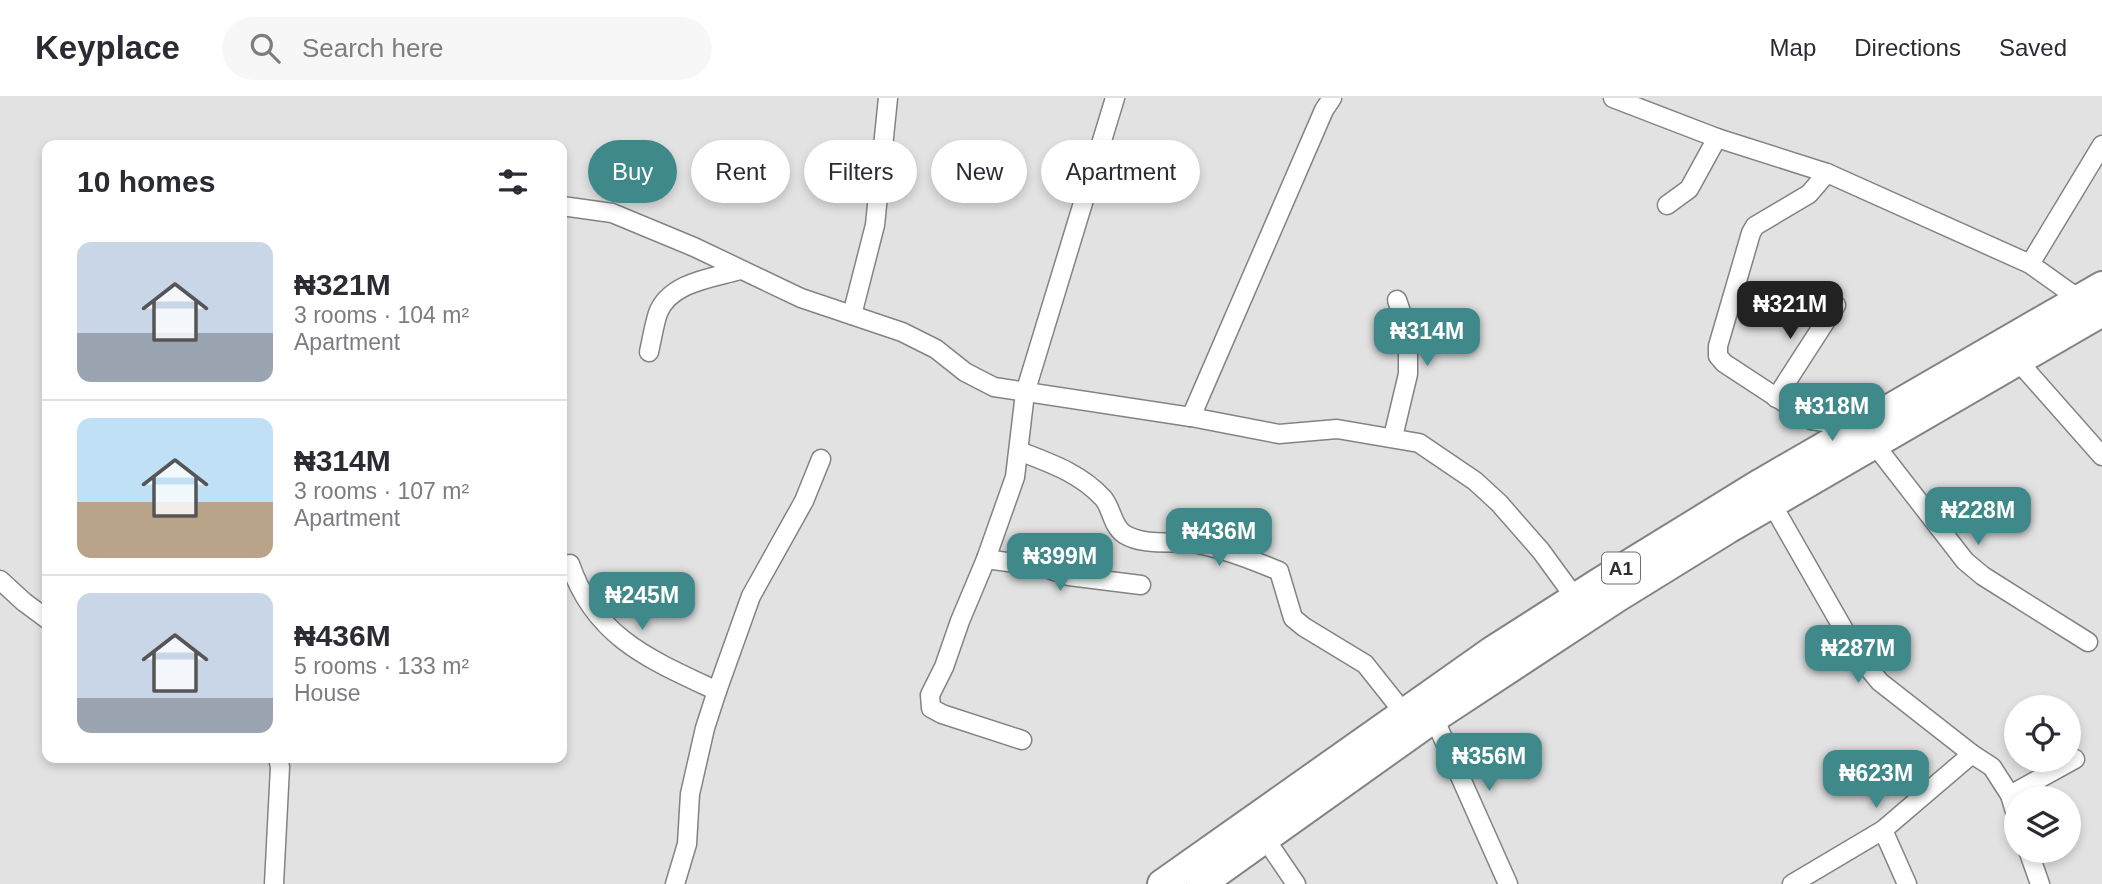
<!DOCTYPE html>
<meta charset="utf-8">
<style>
:root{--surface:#fff;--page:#f7f7f7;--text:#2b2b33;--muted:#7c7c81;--line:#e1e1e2;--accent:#40898b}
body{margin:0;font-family:Helvetica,sans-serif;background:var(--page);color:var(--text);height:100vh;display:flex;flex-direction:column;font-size:26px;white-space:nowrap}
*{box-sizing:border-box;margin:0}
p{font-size:23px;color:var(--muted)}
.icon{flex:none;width:38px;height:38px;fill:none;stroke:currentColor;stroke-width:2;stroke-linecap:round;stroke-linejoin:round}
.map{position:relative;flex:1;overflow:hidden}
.side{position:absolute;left:42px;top:42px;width:525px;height:623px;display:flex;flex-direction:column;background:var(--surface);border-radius:14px;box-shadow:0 4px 10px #0003}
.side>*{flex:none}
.guide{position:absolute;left:588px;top:42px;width:665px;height:63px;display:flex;gap:14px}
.tools{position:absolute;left:2004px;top:597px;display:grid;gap:14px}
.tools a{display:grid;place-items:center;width:77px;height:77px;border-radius:50%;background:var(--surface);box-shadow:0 4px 10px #0003;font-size:35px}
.price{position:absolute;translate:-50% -60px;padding:0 16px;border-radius:14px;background:var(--accent);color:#fff;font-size:23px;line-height:46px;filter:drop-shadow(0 2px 4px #0008)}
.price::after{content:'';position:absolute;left:50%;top:42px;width:21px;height:16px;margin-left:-10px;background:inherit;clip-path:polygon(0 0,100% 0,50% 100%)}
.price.on{background:#222;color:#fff}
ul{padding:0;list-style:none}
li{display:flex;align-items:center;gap:21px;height:175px;padding:0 35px}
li+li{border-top:2px solid var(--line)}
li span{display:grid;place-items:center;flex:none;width:196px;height:140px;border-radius:14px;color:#555}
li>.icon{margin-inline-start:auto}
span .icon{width:84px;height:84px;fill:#fffc;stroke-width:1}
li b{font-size:30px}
h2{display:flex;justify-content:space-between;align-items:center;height:84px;padding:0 35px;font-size:30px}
.tag{padding:0 24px;border-radius:32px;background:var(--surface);box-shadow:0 4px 10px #0003;font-size:24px;line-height:63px}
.tag.on{background:var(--accent);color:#fff}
header{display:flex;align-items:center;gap:42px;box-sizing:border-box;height:98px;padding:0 35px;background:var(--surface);border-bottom:2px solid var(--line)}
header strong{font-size:33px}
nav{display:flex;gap:38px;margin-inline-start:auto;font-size:24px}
.search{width:490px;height:63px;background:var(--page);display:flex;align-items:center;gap:18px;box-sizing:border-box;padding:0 24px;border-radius:38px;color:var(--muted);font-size:26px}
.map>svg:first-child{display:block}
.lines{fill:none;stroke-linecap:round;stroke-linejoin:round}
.minor-casing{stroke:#828384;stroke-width:21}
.trunk-casing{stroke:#828384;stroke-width:32}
.minor{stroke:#fff;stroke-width:18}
.trunk{stroke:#fff;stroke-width:28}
.labels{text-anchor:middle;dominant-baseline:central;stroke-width:6;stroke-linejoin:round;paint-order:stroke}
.shield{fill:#fff;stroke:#6d6e6e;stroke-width:2}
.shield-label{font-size:19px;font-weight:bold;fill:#2f3030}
</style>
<header>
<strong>Keyplace</strong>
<div class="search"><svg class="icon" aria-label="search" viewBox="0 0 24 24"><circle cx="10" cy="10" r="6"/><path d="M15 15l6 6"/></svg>Search here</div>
<nav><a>Map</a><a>Directions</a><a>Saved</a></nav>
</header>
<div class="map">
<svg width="2102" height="786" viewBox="0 0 2102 786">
<rect width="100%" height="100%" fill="#e2e2e3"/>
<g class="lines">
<defs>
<g id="minor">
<polyline points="1613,0 1717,40 1827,75 2030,166 2079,201"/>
<polyline points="1827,75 1809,96 1755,128 1751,135 1718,248 1718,258 1724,265 1811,322 1859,329"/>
<polyline points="1667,107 1689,91 1717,40"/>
<polyline points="562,108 612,115 694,149 801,200 902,234 936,251 965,274 994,289 1191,319 1279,336 1337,331 1419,345 1475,383 1499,405 1541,453 1576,501"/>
<polyline points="2030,166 2102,47"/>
<polyline points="852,217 875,127 888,0"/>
<path d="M649,254c3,-13 5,-27 9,-39 12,-31 55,-35 82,-43"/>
<polyline points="2017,262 2102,358"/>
<polyline points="1776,300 1836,207"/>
<polyline points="1191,319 1324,12 1332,0"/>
<polyline points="1393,339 1408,276 1408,234 1397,202"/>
<polyline points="1875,347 1965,463 1983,478 2088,544"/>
<path d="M1019,353c31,12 61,22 84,47 9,10 9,28 21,36 21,13 51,6 74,10 29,6 54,16 81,27l14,47 11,9 61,37 39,49"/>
<polyline points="1772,406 1860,560 1880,584 1972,656 1992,669 2010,697 2016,717"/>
<polyline points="986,461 1043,469 1069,478 1141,487"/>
<path d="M570,466c25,74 81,96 147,127"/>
<polyline points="0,482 24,504 47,521"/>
<polyline points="1434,620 1508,786"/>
<polyline points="1022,642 942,616 931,610 930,597 944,569 960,523 986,461 1015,379 1025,295 1115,0"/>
<polyline points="2010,697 2075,661"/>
<polyline points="1883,732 1907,786"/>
<polyline points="1260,733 1296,786"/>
<polyline points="2028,752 2040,786"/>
<polyline points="274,786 280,669 278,660"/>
<polyline points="675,786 687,746 690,696 705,630 717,593 751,498 804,403 821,361"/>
<polyline points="1792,786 1883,732 1972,656"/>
</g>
<g id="trunk">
<polyline points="1162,786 1492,553 1600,484 1761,385 2102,188"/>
<polyline points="1201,786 1434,620 1618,499 1728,431 2102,214"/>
</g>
</defs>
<!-- minor casing -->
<use href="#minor" class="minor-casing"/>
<!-- trunk casing -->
<use href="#trunk" class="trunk-casing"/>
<!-- minor -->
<use href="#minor" class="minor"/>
<!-- trunk -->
<use href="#trunk" class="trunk"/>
</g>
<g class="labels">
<!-- shield labels -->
<rect class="shield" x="1602" y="454.5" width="38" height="31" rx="5"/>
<g class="shield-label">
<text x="1621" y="470">A1</text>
</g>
</g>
</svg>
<div class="tools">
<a><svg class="icon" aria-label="locate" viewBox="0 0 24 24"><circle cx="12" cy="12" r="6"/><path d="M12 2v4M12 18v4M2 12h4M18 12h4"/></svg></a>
<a><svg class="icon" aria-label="layers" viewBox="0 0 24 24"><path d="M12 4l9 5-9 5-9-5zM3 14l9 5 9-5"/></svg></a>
</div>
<b class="price on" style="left:1790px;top:243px">₦321M</b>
<b class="price" style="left:1427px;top:270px">₦314M</b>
<b class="price" style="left:1832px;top:345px">₦318M</b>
<b class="price" style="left:1978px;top:449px">₦228M</b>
<b class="price" style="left:1219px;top:470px">₦436M</b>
<b class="price" style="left:1060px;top:495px">₦399M</b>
<b class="price" style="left:642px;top:534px">₦245M</b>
<b class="price" style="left:1858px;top:587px">₦287M</b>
<b class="price" style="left:1489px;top:695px">₦356M</b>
<b class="price" style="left:1876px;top:712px">₦623M</b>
<div class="guide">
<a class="tag on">Buy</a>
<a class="tag">Rent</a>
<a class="tag">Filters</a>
<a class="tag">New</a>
<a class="tag">Apartment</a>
</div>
<section class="side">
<h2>10 homes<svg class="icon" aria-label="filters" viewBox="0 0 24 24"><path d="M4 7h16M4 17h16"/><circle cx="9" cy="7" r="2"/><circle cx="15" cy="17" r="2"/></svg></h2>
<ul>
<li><span style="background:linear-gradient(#c9d6e8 65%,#9aa5b1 0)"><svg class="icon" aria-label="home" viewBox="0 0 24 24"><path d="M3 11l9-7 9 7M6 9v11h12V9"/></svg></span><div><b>₦321M</b><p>3 rooms · 104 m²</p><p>Apartment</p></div></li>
<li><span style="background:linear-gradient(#bfe0f5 60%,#b9a48a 0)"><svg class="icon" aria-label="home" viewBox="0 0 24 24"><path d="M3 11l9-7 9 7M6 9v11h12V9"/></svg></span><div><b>₦314M</b><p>3 rooms · 107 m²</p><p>Apartment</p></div></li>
<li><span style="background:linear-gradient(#c9d6e8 75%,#9aa5b1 0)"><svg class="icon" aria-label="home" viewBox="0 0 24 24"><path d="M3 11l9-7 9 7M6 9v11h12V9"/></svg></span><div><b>₦436M</b><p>5 rooms · 133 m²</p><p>House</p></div></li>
</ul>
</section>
</div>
